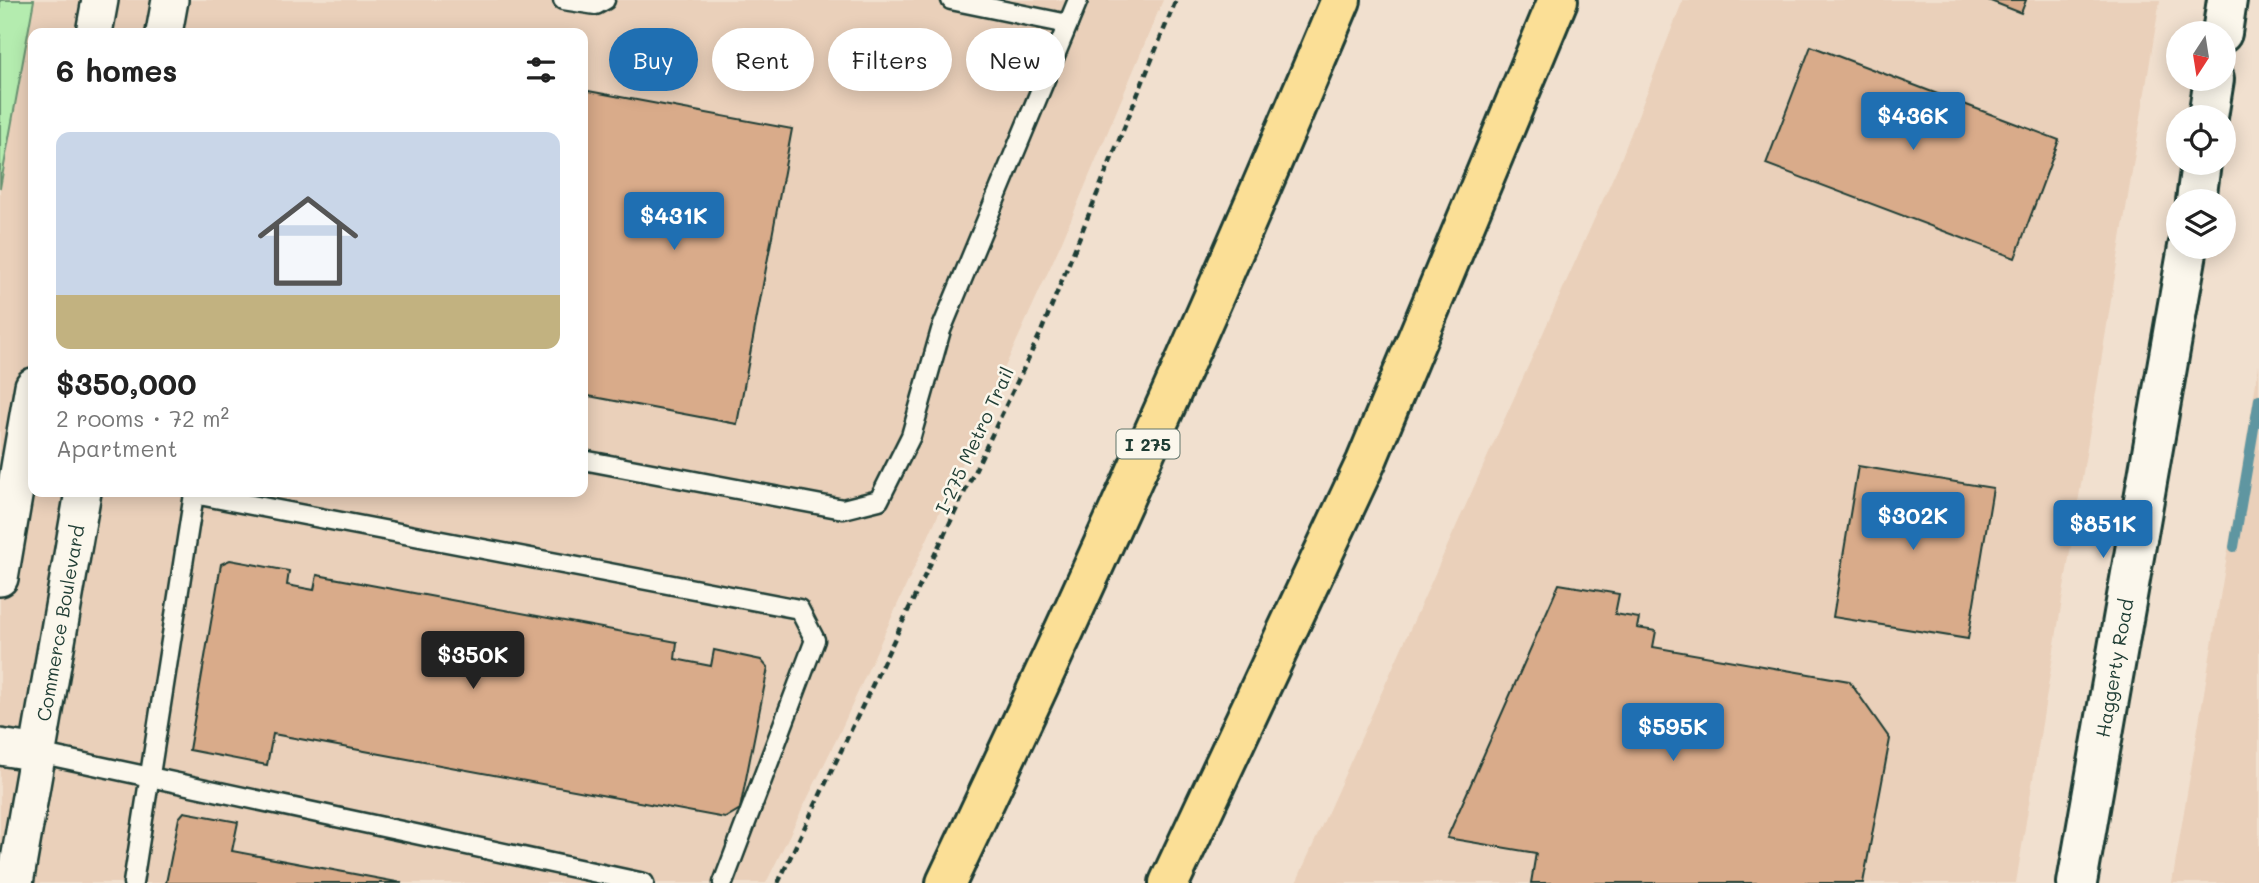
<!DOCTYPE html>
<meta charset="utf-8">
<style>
:root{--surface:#fff;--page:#f2f2f2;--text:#222;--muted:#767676;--line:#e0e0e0;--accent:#1f6fb2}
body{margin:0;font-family:Mali,sans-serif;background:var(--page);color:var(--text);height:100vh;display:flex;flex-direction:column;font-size:26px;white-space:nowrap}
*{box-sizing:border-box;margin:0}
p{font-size:23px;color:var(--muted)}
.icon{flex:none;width:38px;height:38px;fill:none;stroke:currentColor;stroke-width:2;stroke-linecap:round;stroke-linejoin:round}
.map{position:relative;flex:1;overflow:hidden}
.sheet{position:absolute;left:28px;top:28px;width:560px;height:469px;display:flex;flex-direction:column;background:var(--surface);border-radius:14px;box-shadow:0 4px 18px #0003}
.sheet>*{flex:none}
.guide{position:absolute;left:609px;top:28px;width:665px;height:63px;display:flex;gap:14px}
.needle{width:46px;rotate:192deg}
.fabs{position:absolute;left:2166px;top:21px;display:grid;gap:14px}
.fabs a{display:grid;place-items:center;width:70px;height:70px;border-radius:50%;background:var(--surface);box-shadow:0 4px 18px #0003;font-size:35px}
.price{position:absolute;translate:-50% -60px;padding:0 16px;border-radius:7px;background:var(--accent);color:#fff;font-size:23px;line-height:46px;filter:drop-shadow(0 2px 4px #0008)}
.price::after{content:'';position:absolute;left:50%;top:42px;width:21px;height:16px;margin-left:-10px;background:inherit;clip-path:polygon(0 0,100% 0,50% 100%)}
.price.active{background:#222;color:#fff}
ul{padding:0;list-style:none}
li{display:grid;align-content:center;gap:14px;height:371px;padding:0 28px}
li+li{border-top:2px solid var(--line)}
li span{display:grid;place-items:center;height:217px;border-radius:14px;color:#555}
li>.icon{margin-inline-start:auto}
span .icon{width:126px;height:126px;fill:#fffc;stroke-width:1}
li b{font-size:30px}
h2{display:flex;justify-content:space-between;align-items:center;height:84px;padding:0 28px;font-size:30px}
.chip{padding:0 24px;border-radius:32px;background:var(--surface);box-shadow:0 4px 18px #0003;font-size:24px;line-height:63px}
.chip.active{background:var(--accent);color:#fff}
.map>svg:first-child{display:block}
.built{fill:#ead0ba;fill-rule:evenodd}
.green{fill:#b4ecaf;stroke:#6a9472;stroke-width:2}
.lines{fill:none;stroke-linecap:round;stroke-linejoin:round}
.stream{stroke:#5f96a1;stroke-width:10}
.building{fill:#d9ab8a;stroke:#1f3d34;stroke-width:2}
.service-casing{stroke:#1f3d34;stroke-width:23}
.minor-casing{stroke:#1f3d34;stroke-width:40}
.secondary-casing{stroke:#1f3d34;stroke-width:44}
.motorway-casing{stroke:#1f3d34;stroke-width:44}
.path{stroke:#1f3d34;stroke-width:4.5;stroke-dasharray:7 5;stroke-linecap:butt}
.service{stroke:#fbf7ec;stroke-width:18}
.minor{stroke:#fbf7ec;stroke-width:35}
.secondary{stroke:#fbf7ec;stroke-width:38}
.motorway{stroke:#fbdf96;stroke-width:38}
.labels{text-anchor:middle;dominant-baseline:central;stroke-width:5;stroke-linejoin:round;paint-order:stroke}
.shield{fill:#fbf7ec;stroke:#61756b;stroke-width:2}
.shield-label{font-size:18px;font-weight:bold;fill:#1f3d34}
.street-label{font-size:19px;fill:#1f3d34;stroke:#fbf7ec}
</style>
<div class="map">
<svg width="2259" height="883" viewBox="0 0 2259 883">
<rect width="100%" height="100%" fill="#f1e0cf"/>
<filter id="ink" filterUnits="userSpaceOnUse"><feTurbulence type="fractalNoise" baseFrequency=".0143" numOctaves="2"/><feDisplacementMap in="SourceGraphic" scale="14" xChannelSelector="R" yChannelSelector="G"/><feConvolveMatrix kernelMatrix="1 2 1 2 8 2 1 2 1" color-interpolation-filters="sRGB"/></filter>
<g filter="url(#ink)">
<!-- built -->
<g class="built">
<path d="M34,0h1129l-101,241 -223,493 -73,149h-766v-696zM33,33h550v459h-550z"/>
<polygon points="1683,0 2160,0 2016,883 1296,883 1619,164"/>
<polygon points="2259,365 2259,883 2172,883"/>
</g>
<!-- green -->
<polygon class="green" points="0,0 34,0 0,188"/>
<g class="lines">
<!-- stream -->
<polyline class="stream" points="2234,547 2259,399"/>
</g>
<!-- building -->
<g class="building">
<polygon points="1988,0 2026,0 2021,13"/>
<polygon points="1811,46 2059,140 2015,258 1766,164"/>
<polygon points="583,90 792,129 737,424 583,395"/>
<polygon points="1858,466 1993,488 1968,639 1833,617"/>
<polygon points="230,560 289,571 287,585 314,590 317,575 677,642 675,659 711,666 714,650 761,660 768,668 740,809 725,818 273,734 267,765 189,750 221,564"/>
<polygon points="1559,584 1619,594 1615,614 1639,618 1637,628 1656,631 1653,647 1849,681 1890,739 1863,883 1531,883 1536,853 1447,838"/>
<polygon points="184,812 238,822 232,851 402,883 166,883 179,818"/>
</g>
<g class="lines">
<defs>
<g id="service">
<polyline points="563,0 596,5 605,0"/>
<polyline points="951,0 1068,24"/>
<polyline points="583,460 843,509 879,500 911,436 941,330 1078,0"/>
<polyline points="38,753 644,883"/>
<polyline points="133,883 194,494 799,609 815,640 723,883"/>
</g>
<g id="minor">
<polyline points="94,33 100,0"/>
<polyline points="164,33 170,0"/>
<polyline points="0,578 33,386"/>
<polyline points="0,747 38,753"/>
<polyline points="15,883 83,492"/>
</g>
<g id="secondary">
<polyline points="2222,33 2227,0"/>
<polyline points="2208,117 2214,79"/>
<polyline points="2196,201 2201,163"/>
<polyline points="2077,883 2188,247"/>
</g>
<g id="motorway">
<path d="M946,883c139,-291 270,-586 395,-883"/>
<polyline points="1169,883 1366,462 1558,0"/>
</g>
</defs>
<!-- service casing -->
<use href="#service" class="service-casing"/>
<!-- minor casing -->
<use href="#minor" class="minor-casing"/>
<!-- secondary casing -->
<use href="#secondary" class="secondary-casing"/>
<!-- motorway casing -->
<use href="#motorway" class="motorway-casing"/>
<!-- path -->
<polyline class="path" points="778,883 1041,332 1176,0"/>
<!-- service -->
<use href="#service" class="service"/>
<!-- minor -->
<use href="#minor" class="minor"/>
<!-- secondary -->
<use href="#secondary" class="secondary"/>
<!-- motorway -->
<use href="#motorway" class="motorway"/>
</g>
</g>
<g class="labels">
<!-- shield labels -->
<rect class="shield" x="1116.5" y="429.5" width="63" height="29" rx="5"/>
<g class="shield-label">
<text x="1148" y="444">I 275</text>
</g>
<!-- street labels -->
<g class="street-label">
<text transform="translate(974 440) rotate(-65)">I-275 Metro Trail</text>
<text transform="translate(60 623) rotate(-80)">Commerce Boulevard</text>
<text transform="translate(2114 668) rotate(-80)">Haggerty Road</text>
</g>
</g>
</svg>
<div class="fabs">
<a><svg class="needle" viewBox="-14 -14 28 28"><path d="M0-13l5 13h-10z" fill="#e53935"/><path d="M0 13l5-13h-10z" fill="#767676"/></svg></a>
<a><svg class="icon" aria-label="locate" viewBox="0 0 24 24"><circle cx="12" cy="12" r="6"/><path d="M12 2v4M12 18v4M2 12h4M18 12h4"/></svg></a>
<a><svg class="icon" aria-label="layers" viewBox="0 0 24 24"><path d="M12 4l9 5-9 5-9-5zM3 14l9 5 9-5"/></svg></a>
</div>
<b class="price" style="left:1913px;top:152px">$436K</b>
<b class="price" style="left:674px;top:252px">$431K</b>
<b class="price" style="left:1913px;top:552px">$302K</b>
<b class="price" style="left:2103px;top:560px">$851K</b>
<b class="price active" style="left:473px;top:691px">$350K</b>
<b class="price" style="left:1673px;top:763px">$595K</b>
<div class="guide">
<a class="chip active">Buy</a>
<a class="chip">Rent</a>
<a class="chip">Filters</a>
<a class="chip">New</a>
</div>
<section class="sheet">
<h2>6 homes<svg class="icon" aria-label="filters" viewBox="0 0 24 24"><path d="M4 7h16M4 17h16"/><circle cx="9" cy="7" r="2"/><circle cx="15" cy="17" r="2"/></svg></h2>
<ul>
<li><span style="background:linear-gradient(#c9d6e8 75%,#c2b280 0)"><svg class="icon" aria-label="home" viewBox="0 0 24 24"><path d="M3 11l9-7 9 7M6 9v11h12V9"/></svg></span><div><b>$350,000</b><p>2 rooms · 72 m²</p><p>Apartment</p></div></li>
</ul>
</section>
</div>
